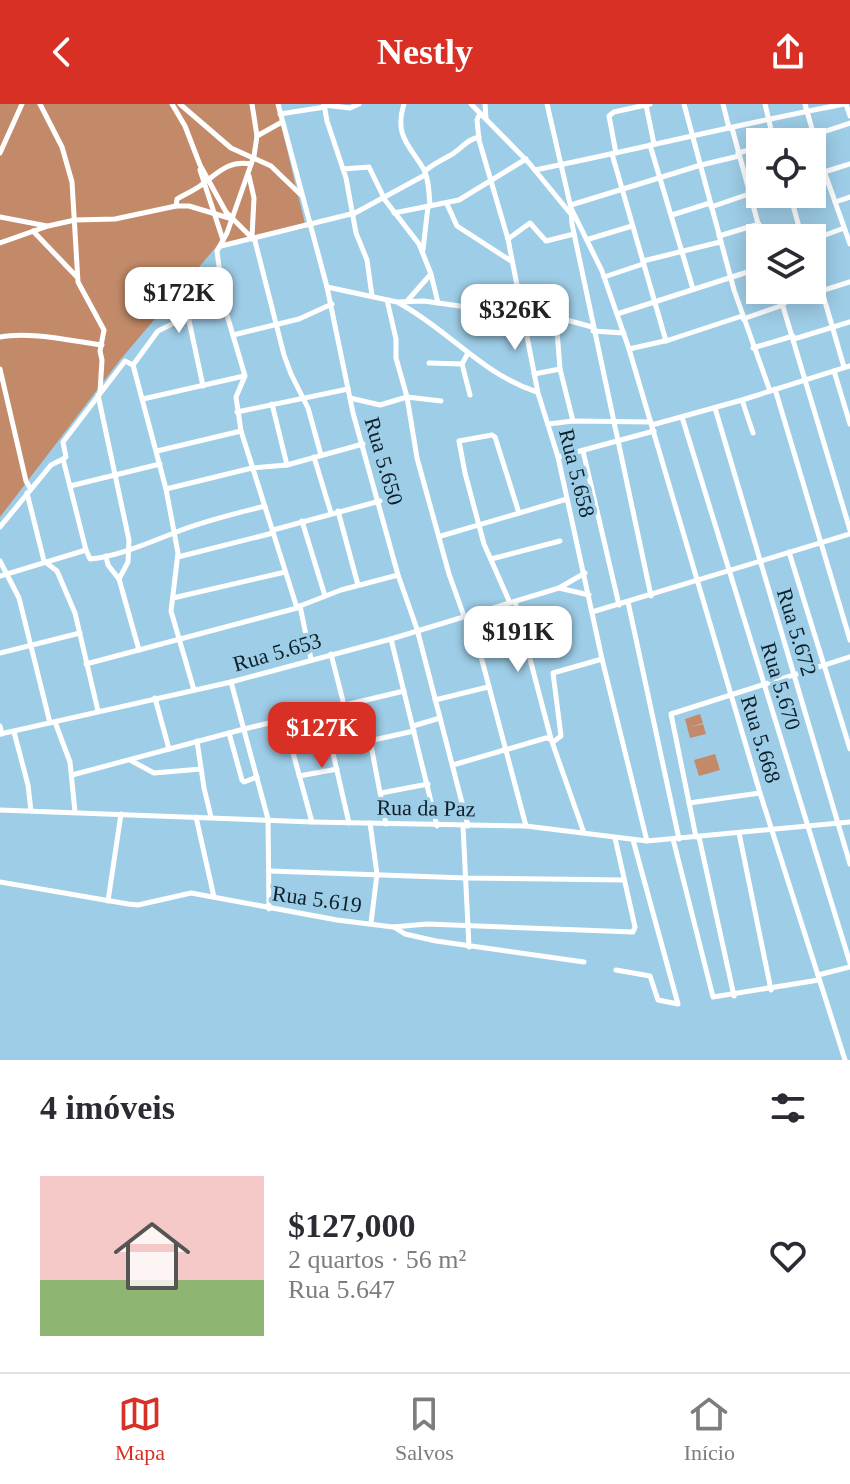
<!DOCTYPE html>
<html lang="pt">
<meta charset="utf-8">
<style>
:root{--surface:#fff;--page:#f2f2f3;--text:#2b2b33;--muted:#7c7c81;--line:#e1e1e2;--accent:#d93025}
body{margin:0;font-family:Georgia,serif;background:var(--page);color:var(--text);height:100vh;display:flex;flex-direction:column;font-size:30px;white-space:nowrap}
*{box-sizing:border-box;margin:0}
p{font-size:26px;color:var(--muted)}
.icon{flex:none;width:44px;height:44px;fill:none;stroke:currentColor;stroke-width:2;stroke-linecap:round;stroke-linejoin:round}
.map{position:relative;height:956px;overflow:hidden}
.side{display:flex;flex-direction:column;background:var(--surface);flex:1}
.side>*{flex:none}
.buttons{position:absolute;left:746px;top:24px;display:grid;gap:16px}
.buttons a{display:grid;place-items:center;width:80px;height:80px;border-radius:0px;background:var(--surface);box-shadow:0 4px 20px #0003;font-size:40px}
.price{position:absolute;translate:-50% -68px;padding:0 18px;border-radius:16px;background:#fff;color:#222;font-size:26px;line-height:52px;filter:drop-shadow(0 2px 4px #0008)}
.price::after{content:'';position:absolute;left:50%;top:48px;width:24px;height:18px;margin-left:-12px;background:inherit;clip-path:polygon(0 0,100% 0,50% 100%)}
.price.on{background:var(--accent);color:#fff}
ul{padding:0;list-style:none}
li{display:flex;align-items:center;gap:24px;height:200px;padding:0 40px}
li+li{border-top:2px solid var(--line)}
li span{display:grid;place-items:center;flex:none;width:224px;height:160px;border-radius:0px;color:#555}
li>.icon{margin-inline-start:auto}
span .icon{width:96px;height:96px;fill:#fffc;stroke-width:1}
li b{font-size:34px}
h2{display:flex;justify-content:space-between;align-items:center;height:96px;padding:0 40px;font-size:34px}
header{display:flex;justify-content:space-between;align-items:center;height:104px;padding:0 40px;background:var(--accent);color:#fff;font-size:36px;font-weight:700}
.menu{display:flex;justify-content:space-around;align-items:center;height:112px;border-top:2px solid var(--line);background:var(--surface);font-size:22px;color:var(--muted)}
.menu a{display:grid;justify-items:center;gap:4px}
.menu .on{color:var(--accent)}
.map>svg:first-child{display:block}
.green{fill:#c28a68}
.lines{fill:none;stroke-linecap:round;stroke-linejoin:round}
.minor{stroke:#fff;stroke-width:5}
.labels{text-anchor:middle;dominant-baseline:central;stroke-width:7;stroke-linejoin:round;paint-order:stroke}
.street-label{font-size:22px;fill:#0d2029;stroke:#9ecde7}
</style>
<header><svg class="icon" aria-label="back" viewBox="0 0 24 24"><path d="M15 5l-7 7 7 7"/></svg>Nestly<svg class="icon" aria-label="share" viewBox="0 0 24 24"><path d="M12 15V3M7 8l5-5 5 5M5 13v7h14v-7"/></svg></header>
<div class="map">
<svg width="850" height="956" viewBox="0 0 850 956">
<rect width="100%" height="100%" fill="#9ecde7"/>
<!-- green -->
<g class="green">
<polygon points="0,0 276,0 306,124 216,143 120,256 0,413"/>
<polygon points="700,610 703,619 688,624 703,620 706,630 690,634 685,615"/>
<polygon points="715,650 720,666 699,672 694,656"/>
</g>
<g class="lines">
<!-- minor -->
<g class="minor">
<polyline points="40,0 62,43 72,78 78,178 104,226 100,247 102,256 100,288"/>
<polyline points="172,0 185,22 200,61 226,108 255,137 284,251 291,270 308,304 321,351"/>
<polyline points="180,0 231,44 271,62 300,90"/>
<polyline points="252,0 257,32 254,52 227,129 217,147 224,201 245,272 236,293 241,327 297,504 300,502 311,555"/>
<polyline points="278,0 327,183 353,309 398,471 417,525 468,722"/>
<polyline points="324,0 327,17 346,74 356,129 367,156 372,192"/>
<path d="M404,0c-10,31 5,41 19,64 6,10 6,26 7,38"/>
<polyline points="471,0 529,59 570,109"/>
<polyline points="485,0 486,15"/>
<polyline points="547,0 571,104 602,167 629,245 760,689 845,956"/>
<polyline points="684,0 734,186 770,287"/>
<polyline points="723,0 729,24"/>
<polyline points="765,0 774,38"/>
<polyline points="805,0 823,64 850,140"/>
<polyline points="846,0 850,12"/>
<polyline points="324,1 350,4 359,0"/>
<polyline points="646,1 654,40"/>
<polyline points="480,9 477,16 479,36 508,135 538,289 558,353 602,555 647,737"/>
<polyline points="280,10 325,3"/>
<polyline points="732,24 762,134"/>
<polyline points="814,31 850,19"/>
<polyline points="257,32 282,18"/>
<polyline points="650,41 693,185"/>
<polyline points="0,49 22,0"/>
<polyline points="616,49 609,12 614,8 650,0"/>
<polyline points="738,49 760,43"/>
<polyline points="612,50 666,237"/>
<polyline points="343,65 369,63 385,96 419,140 431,170 438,199"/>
<polyline points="200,66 223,136"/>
<path d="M535,66c103,-21 205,-46 309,-66"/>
<path d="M425,67c8,-7 15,-10 24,-15 12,-6 16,-16 30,-19"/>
<polyline points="812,68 823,64"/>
<polyline points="824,68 850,60"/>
<polyline points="249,72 254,94 252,133"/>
<polyline points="748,87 760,83"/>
<polyline points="790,90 802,134"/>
<polyline points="835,98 850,93"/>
<polyline points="447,100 457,122 511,157"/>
<polyline points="571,101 701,61 739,52"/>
<path d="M176,102l1,-7c8,-5 16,-8 23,-13 17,-12 27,-26 51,-22"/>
<polyline points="711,103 749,90"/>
<polyline points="571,105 572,120 651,492"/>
<polyline points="394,109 459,96 526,55"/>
<polyline points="672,111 710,99"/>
<polyline points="0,113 47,122"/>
<polyline points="33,127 76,172"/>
<polyline points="719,132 759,120"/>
<polyline points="508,135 530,119 546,137 574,130"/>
<polyline points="589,135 632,122"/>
<polyline points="812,136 844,124"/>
<polyline points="0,139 48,122 75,116 115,115 176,102 189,102 229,114"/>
<polyline points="221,142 355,109 425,71"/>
<polyline points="423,146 428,102"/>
<polyline points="812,153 844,263"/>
<polyline points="643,157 720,138"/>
<polyline points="604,173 643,160"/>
<polyline points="327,183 397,198 424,197 495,207 520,203 592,223"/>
<polyline points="778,186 850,426"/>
<polyline points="387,196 396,235 396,254 407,293 417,354 449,470 464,512"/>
<polyline points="408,196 430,171"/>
<path d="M399,199c51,28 83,71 138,89"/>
<polyline points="783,199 850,178"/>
<polyline points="617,210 760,164"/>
<polyline points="188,212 203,282"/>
<polyline points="556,214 560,265 573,317"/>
<polyline points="743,215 783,201"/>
<polyline points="593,227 624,229"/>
<polyline points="233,231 299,215 332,200"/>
<path d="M0,233c29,-6 72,4 102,8"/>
<polyline points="794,235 850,218"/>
<polyline points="753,244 793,232"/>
<polyline points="629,245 669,236 742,212"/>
<polyline points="468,249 462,260 470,291"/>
<polyline points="429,259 462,260"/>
<polyline points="133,261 158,227 208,202 224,198"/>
<polyline points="0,265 26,377 30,384"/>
<polyline points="834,267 850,320"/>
<polyline points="534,270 560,265"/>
<polyline points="775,285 850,536"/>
<polyline points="98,291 129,436 128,458 119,475"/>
<polyline points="350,294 380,301 407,293 441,297"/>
<polyline points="143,295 244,272"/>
<polyline points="742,296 753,329"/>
<polyline points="272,300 287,361"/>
<polyline points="715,304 850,760"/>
<polyline points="237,308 348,285"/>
<polyline points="682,313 850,859"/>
<polyline points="548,320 573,317 651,318"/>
<polyline points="652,321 742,296 850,262"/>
<polyline points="157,347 241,327"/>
<polyline points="583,347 619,501"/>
<polyline points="314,353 331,409"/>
<polyline points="558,353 654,327"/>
<polyline points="70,382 160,360"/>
<polyline points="166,385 252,364 287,361 363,340"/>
<polyline points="27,389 44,457 57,467 75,509 98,607"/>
<polyline points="338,407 358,481"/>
<polyline points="302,417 325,492"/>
<polyline points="0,423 51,361 63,355"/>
<polyline points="273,426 380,397"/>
<polyline points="441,432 567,395"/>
<polyline points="86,446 63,355 66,353 63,338 125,257 133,261 166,385 178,449 171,507 194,586"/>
<polyline points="789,448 850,645"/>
<polyline points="106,452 108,461 119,475"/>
<polyline points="178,453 273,429"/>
<polyline points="491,455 560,437"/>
<polyline points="0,457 19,494 50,619"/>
<path d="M0,472l86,-26 4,9c29,-3 58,-16 84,-26 29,-12 60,-19 91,-27"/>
<polyline points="119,475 139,546"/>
<polyline points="559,484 589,491"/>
<polyline points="173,494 285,468"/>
<polyline points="515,498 551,635"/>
<polyline points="628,498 679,735"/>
<polyline points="510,499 484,440 465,369 459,337 492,331 495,333 519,409"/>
<polyline points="300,502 341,486 398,471"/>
<polyline points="592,508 850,430"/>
<polyline points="470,511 526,722"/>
<polyline points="391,535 437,722"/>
<polyline points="0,549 80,529"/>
<polyline points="331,550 344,601"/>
<polyline points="86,560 297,504"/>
<polyline points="231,578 268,715 269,805"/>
<polyline points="155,594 169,645"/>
<polyline points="435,596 488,583"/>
<polyline points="323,606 349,719"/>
<polyline points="284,616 312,718"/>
<polyline points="55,618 70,658 75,708"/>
<polyline points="0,622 2,630"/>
<polyline points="413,622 440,614"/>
<polyline points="14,628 28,681 31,707"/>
<polyline points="229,629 242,676 244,678 257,673"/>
<polyline points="0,630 231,578 391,535 559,484 585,469"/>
<polyline points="370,636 386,720"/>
<polyline points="197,637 204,684 211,713"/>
<polyline points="553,638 561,632 553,569 602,555"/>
<polyline points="333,645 414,627"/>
<polyline points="130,656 154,669 201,665"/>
<polyline points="453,661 546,634 551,635 584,729"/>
<polyline points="72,671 244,625 404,587"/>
<polyline points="299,672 337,665"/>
<polyline points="381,689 428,680"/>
<polyline points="689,699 760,689"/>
<polyline points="0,706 312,718 526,722 647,737 850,718"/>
<polyline points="196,713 214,793"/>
<polyline points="370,719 377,770 371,819"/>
<polyline points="463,722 469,843"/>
<polyline points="739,729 771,886"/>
<polyline points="696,733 671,610 850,553"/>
<polyline points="699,733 734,892"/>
<polyline points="673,735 713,893 819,876"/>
<polyline points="270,767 466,774 624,776"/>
<polyline points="0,778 128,800 138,801 191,789 337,816 393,823 427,820 633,828 635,823 615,734"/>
<polyline points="108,797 121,710"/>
<polyline points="394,823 405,830 436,837 584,858"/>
<polyline points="616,866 650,872 658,896 678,900 633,736"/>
<polyline points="818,871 850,863"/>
</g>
</g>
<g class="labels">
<!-- street labels -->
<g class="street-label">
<text transform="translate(384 357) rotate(74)">Rua 5.650</text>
<text transform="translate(577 369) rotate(76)">Rua 5.658</text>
<text transform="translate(797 528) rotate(73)">Rua 5.672</text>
<text transform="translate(277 548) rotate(-16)">Rua 5.653</text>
<text transform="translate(781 582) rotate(73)">Rua 5.670</text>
<text transform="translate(761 635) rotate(73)">Rua 5.668</text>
<text transform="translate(426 704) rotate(1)">Rua da Paz</text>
<text transform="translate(317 795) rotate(8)">Rua 5.619</text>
</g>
</g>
</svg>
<div class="buttons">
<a><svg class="icon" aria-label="locate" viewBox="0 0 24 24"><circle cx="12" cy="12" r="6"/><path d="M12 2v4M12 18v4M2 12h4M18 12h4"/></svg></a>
<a><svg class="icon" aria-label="layers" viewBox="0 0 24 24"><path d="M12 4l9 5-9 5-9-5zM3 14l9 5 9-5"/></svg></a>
</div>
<b class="price" style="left:179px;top:231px">$172K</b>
<b class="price" style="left:515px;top:248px">$326K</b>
<b class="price" style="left:518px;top:570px">$191K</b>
<b class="price on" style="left:322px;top:666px">$127K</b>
</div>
<section class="side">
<h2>4 imóveis<svg class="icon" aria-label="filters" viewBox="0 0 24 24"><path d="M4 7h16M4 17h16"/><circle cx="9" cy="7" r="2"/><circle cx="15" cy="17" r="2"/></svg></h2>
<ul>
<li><span style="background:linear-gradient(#f6c9c9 65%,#8fb573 0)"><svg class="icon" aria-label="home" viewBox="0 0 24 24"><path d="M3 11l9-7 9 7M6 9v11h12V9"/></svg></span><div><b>$127,000</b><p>2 quartos · 56 m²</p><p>Rua 5.647</p></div><svg class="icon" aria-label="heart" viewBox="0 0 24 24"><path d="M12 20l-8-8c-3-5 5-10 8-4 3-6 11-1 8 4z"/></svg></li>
</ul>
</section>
<nav class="menu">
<a class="on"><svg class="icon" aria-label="map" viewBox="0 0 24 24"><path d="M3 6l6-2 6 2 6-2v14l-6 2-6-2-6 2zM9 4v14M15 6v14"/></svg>Mapa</a>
<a><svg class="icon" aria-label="saved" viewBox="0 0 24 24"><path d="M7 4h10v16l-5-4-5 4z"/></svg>Salvos</a>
<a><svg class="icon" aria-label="home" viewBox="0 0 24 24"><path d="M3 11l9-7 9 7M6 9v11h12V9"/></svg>Início</a>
</nav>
